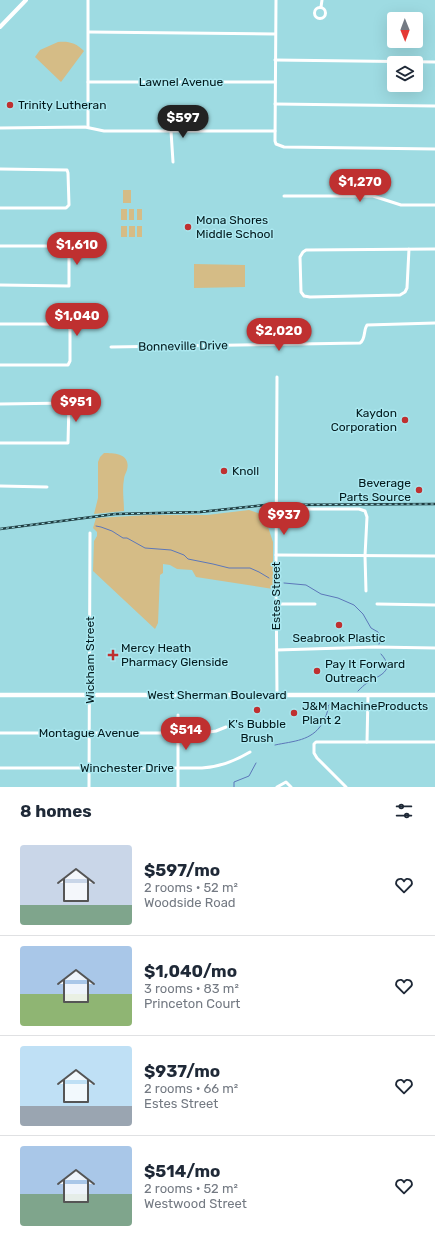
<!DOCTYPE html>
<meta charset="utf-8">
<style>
:root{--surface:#fff;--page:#f6f6f7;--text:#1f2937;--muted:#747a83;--line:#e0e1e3;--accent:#bf3030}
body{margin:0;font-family:Rubik,sans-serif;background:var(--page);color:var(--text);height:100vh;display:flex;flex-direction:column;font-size:15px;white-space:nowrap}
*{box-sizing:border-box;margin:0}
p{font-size:13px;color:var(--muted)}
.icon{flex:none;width:22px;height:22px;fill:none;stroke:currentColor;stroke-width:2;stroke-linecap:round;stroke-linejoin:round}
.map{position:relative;height:787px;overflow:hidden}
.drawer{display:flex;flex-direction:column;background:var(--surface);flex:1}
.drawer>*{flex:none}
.needle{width:26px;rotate:179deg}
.tools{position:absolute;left:387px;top:12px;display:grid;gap:8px}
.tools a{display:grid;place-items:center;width:36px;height:36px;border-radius:4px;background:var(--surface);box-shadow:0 4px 16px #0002;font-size:20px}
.price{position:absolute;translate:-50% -34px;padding:0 9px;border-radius:14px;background:var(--accent);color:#fff;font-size:13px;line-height:26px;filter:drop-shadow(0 1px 2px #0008)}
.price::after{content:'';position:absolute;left:50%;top:24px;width:12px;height:9px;margin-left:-6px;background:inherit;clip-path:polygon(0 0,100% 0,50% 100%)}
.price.selected{background:#222;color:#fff}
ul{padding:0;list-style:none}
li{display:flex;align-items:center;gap:12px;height:100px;padding:0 20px}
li+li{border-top:1px solid var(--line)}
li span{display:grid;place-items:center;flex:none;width:112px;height:80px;border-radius:4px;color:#555}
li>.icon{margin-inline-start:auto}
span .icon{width:48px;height:48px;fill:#fffc;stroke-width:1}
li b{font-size:17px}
h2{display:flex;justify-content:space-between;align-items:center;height:48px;padding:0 20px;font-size:17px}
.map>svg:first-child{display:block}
.green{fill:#d5bc86}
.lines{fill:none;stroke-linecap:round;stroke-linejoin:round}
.stream{stroke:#5c77b9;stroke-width:1}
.minor{stroke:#fff;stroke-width:3}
.tertiary{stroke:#fff;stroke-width:4}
.secondary{stroke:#fff;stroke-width:4.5}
.rail-casing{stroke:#1f3d41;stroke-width:2.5}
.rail{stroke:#abe8f0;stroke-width:1;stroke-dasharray:3;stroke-linecap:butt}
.poi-dot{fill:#bf3030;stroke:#abe8f0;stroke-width:1.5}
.labels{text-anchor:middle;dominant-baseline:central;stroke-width:3;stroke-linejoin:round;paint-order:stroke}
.street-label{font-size:12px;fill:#02191c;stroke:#abe8f0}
.poi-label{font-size:12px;fill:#02191c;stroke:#abe8f0;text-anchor:start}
</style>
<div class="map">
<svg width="435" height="787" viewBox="0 0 435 787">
<rect width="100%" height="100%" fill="#9edbe2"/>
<!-- green -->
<g class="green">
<path d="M58,42c11,-1 18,1 26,9l-23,31 -26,-25 5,-7z"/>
<rect x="123" y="190" width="8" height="13"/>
<rect x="121" y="209" width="6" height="11"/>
<rect x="129" y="209" width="5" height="11"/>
<rect x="137" y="209" width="5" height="11"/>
<rect x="121" y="226" width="6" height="11"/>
<rect x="129" y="226" width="6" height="11"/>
<rect x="137" y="226" width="5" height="11"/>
<polygon points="194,264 245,265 245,287 194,288"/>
<path d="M104,453c11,0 27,1 23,17 -1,3 -3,6 -3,9 -2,10 0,22 0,32l-30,3 4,-16v-36l2,-5z"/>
<polygon points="249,510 264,515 273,542 273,589 196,577 192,570 177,569 170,565 163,564 163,573 160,575 158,623 155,629 93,571 94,541 97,536 97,532 93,528 96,518 149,515 207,515"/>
</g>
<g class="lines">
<!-- stream -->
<g class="stream">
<polyline points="96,526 101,527 112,531 123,538 127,538 145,548 171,550 184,555 188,559 213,564 229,568 250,568 259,572 269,578"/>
<polyline points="284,583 306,585 321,594 338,598 354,605 363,614 371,628 378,632 381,639 379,644"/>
<path d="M358,691c3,-3 6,-6 9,-8 13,-8 29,-12 14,-29"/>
<path d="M275,745c19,-4 36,-4 47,-21 3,-6 6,-11 6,-18l1,-1"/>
<polyline points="234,787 234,782 249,776 256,763"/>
</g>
<!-- minor -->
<g class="minor">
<polyline points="88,0 88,127"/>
<polyline points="276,0 275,141 276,144 284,147 435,149"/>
<polyline points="321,7 322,0"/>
<circle cx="320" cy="13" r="5.5"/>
<polyline points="89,32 275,34"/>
<polyline points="275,60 435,62"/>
<polyline points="88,82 275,82"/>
<polyline points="275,104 435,106"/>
<polyline points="0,128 85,127 104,131 275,131"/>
<polyline points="171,131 173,162"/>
<polyline points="0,169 67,170 68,173 69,205 66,208 0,208"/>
<polyline points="284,196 373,196 401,205 435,205"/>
<polyline points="0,246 69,246 69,286 0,285"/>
<polyline points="409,249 407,288 405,292 400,295 310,297 304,296 301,292 300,257 303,252 306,250 435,249"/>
<polyline points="0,324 66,324 69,326 70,330 70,361 68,365 0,365"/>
<path d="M111,347l249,-4c6,-4 3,-12 7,-18l68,-2"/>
<polyline points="277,377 276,574 277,695"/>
<polyline points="0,404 69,403 68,443 0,443"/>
<polyline points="0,486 47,487"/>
<polyline points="277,509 359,509 365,511 367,517 365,556 366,591"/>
<polyline points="276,555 435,556"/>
<polyline points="277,604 315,604"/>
<polyline points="377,604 435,605"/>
<polyline points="277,650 375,647 435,648"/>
<polyline points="0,733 202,733 216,731 226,727"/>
<polyline points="367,742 368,695"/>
<path d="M0,768h202c18,-1 33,-7 48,-16"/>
<polyline points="89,787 90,533"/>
<polyline points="178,787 178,715"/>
<polyline points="277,787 286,782 291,787"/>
<polyline points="346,787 317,758 314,753 314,744 316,742 435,742"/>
</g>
<!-- tertiary -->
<polyline class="tertiary" points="0,27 26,0"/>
<!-- secondary -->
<polyline class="secondary" points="0,695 435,695"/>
<defs>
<polyline id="rail" points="0,529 115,514 200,512 265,505 435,504"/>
</defs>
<!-- rail casing -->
<use href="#rail" class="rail-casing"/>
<!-- rail -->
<use href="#rail" class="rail"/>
</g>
<!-- markers -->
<g class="poi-dot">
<circle cx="10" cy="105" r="4"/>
<circle cx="188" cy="227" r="4"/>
<circle cx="405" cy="420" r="4"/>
<circle cx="224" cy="471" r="4"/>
<circle cx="419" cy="490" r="4"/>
<circle cx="339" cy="625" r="4"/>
<path d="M111 649h4v4h4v4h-4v4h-4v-4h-4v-4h4z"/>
<circle cx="317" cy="671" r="4"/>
<circle cx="257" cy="710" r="4"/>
<circle cx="294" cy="713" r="4"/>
</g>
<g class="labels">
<!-- street labels -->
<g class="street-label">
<text x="181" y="82">Lawnel Avenue</text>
<text transform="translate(183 346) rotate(-1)">Bonneville Drive</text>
<text transform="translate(276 596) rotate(-90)">Estes Street</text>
<text transform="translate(90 660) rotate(-90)">Wickham Street</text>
<text x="217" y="695">West Sherman Boulevard</text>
<text x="89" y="733">Montague Avenue</text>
<text x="127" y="768">Winchester Drive</text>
</g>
<!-- poi labels -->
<g class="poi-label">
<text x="18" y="105">Trinity Lutheran</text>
<text x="196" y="220">Mona Shores<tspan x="196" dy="14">Middle School</tspan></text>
<text x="397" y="413" text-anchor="end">Kaydon<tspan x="397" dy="14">Corporation</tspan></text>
<text x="232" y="471">Knoll</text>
<text x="411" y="483" text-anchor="end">Beverage<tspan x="411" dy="14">Parts Source</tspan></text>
<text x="339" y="638" text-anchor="middle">Seabrook Plastic</text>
<text x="121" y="648">Mercy Heath<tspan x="121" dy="14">Pharmacy Glenside</tspan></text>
<text x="325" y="664">Pay It Forward<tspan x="325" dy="14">Outreach</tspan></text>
<text x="302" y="706">J&amp;M MachineProducts<tspan x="302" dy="14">Plant 2</tspan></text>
<text x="257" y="724" text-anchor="middle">K's Bubble<tspan x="257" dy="14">Brush</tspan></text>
</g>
</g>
</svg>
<div class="tools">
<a><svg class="needle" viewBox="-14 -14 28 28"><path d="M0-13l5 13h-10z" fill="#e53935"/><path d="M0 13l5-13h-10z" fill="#747a83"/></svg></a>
<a><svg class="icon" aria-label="layers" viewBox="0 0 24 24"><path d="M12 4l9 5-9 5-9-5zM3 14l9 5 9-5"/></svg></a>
</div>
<b class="price selected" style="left:183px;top:139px">$597</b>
<b class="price" style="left:360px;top:203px">$1,270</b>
<b class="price" style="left:77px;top:266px">$1,610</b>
<b class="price" style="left:77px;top:337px">$1,040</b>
<b class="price" style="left:279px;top:352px">$2,020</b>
<b class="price" style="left:76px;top:423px">$951</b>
<b class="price" style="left:284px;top:536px">$937</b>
<b class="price" style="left:186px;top:751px">$514</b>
</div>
<section class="drawer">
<h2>8 homes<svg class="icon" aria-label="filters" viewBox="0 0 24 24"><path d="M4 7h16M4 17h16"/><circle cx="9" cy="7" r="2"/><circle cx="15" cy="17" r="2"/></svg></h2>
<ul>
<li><span style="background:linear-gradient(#c9d6e8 75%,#7fa58c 0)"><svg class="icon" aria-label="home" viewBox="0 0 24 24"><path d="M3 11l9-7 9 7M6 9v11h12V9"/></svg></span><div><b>$597/mo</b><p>2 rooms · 52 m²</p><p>Woodside Road</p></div><svg class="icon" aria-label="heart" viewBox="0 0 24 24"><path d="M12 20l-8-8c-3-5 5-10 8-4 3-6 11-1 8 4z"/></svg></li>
<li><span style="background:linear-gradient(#a9c7e8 60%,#8fb573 0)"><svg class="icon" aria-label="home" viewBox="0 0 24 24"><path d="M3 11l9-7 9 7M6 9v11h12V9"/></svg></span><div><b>$1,040/mo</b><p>3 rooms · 83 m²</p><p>Princeton Court</p></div><svg class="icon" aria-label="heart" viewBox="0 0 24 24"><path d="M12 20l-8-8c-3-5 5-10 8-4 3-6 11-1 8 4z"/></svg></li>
<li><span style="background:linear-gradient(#bfe0f5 75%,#9aa5b1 0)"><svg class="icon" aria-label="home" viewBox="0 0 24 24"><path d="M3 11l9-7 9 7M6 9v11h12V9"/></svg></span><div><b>$937/mo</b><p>2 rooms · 66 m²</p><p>Estes Street</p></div><svg class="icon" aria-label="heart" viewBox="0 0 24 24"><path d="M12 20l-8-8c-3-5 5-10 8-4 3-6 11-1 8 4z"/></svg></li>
<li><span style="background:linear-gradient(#a9c7e8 60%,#7fa58c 0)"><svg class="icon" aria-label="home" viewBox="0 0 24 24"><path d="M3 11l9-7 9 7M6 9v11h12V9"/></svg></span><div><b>$514/mo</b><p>2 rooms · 52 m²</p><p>Westwood Street</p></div><svg class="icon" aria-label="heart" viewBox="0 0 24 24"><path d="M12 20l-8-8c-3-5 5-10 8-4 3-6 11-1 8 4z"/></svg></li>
</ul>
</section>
